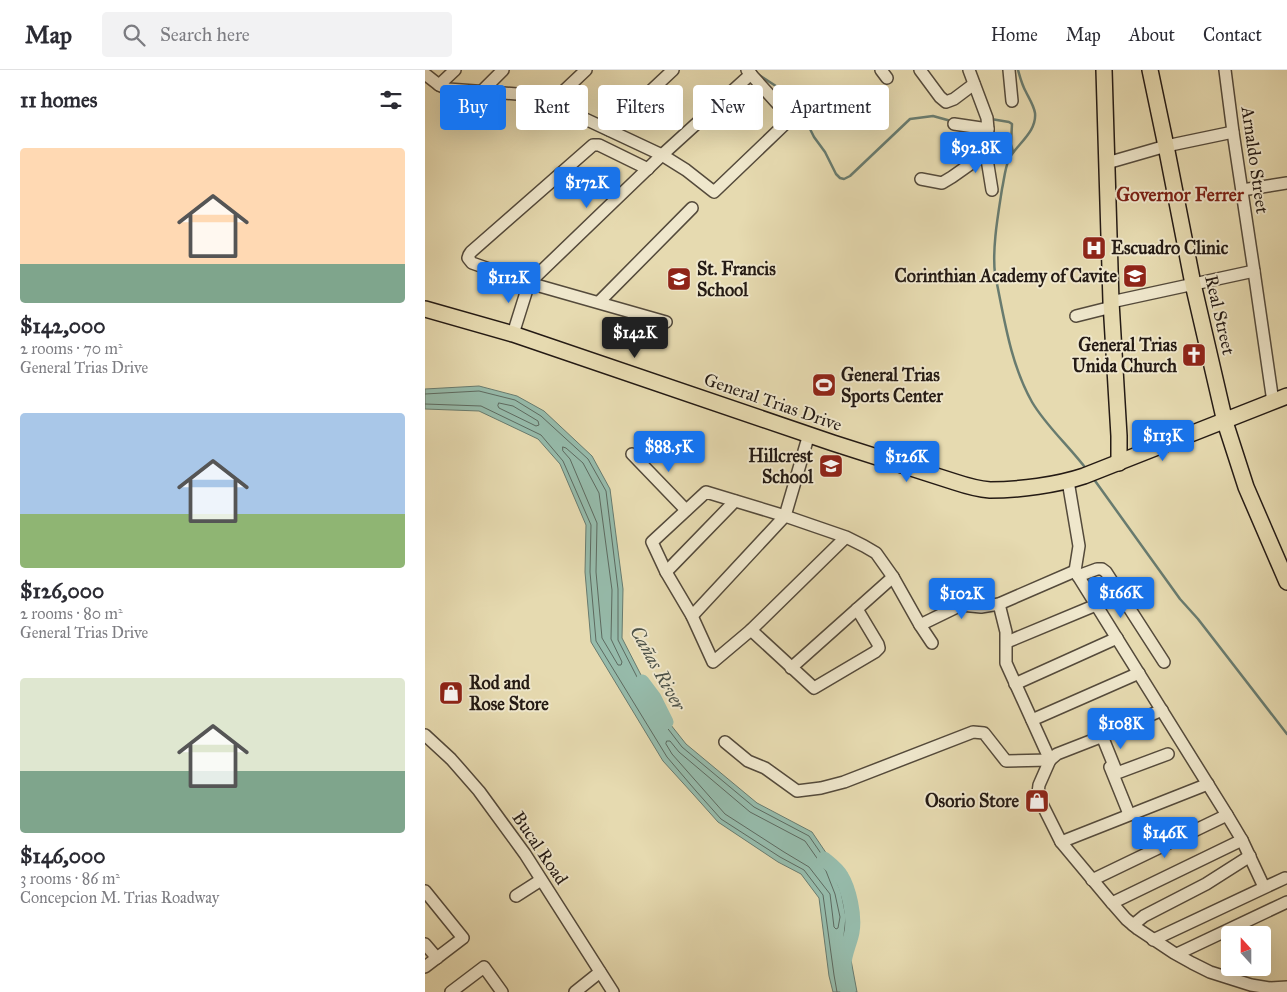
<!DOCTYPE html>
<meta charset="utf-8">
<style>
:root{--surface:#fff;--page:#f2f2f3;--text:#2b2b33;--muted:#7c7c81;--line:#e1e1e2;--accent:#1a73e8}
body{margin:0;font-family:"IM FELL Great Primer",serif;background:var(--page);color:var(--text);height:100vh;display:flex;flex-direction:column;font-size:19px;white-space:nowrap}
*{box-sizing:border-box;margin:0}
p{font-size:16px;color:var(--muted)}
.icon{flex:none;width:28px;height:28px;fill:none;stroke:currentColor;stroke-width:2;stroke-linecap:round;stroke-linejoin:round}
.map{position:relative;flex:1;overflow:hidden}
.drawer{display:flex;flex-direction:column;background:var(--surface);width:425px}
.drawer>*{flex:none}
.banner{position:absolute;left:15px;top:15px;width:475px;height:45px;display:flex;gap:10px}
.needle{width:32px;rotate:339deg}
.fabs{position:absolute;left:796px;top:856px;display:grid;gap:10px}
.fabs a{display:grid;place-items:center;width:50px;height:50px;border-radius:5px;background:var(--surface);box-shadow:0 5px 20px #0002;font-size:25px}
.price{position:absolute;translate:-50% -42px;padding:0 11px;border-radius:5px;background:var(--accent);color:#fff;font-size:16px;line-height:32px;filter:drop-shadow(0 1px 2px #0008)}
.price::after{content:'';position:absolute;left:50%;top:30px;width:15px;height:11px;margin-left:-8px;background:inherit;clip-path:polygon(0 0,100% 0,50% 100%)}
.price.selected{background:#222;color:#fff}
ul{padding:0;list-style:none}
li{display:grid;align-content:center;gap:10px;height:265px;padding:0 20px}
li span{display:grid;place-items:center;height:155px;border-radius:5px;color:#555}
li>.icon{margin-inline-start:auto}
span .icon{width:90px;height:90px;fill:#fffc;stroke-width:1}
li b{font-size:21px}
h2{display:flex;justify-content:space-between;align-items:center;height:60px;padding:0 20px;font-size:21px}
.pill{padding:0 18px;border-radius:5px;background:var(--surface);box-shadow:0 5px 20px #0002;font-size:18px;line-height:45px}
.pill.selected{background:var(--accent);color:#fff}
header{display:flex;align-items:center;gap:30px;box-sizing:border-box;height:70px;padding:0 25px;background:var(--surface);border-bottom:1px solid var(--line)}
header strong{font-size:24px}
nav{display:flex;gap:28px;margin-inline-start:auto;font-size:18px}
.search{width:350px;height:45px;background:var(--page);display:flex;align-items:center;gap:12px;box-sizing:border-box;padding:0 18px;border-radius:5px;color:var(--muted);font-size:19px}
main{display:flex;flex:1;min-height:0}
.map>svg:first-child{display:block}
.water{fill:#96bbab;stroke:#687b6f}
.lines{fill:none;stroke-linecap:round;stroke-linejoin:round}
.shore{stroke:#5d6a60;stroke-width:1}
.stream{stroke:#687b6f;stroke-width:2.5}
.river{stroke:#96bbab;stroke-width:15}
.minor-casing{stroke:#544a3b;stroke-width:14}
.major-casing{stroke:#241a14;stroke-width:18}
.minor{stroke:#efe7cc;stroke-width:11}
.major{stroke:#e6dab0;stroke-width:15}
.labels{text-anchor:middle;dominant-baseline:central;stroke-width:4;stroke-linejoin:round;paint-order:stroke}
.street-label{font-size:18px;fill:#241a14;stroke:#efe7cc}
.poi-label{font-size:18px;font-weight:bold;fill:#241a14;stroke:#efe7cc;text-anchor:start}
.neighbourhood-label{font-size:19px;font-weight:bold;fill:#7a1f14;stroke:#efe7cc}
.water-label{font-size:19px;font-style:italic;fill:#4c5249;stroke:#efe7cc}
</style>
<header>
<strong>Map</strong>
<div class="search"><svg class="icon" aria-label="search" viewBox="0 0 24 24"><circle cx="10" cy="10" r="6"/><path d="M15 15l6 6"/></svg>Search here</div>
<nav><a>Home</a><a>Map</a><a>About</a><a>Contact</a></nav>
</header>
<main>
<section class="drawer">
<h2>11 homes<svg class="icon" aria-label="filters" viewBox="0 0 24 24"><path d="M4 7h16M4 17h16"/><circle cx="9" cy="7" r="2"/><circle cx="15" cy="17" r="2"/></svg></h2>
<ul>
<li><span style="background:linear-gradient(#ffd9b3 75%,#7fa58c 0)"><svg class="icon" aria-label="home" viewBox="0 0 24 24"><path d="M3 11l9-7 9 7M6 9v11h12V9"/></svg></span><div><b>$142,000</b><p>2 rooms · 70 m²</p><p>General Trias Drive</p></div></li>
<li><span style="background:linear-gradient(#a9c7e8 65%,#8fb573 0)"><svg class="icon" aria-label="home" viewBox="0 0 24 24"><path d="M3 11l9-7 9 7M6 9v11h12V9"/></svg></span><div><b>$126,000</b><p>2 rooms · 80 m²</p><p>General Trias Drive</p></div></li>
<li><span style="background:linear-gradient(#dfe7d0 60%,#7fa58c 0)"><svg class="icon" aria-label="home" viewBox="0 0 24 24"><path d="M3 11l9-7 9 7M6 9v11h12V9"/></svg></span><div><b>$146,000</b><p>3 rooms · 86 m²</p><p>Concepcion M. Trias Roadway</p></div></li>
</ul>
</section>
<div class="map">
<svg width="862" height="922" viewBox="0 0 862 922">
<rect width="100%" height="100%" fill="#e6dab0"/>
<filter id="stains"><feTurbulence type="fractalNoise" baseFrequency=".004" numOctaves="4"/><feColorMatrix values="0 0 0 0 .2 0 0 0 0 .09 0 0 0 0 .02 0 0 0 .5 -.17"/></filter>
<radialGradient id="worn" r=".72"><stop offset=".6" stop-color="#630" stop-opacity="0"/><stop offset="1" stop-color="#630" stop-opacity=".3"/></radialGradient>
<!-- water -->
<polygon class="water" points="54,316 92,326 119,341 167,386 185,419 198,519 197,568 234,640 261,674 332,733 387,762 410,796 421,821 426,847 423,874 432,922 408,922 404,906 394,828 376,804 353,792 293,752 268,724 238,691 166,572 160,502 161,455 135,394 113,369 54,341 0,339 0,319"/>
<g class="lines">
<!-- shore -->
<g class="shore">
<polyline points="0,324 54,321 90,330 116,346 163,389 181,421 193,519 193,570 230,642 257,677 329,737 384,766 406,798 416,822 421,847 418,874 427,922"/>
<polygon points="74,333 88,336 113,351 114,355 111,356 74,338 73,336"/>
<polyline points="0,334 56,336 116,365 138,391 166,455 165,502 171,571 242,687 271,721 296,749 355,787 379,800 398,825 409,905 412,922"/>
<polygon points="138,377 141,378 158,393 174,423 187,520 186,569 197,592 196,595 193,595 177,568 171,502 172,453 145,389 138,381"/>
<polygon points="242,671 245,671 254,682 325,742 380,771 401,801 410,824 415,847 413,858 411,859 409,857 405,824 384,797 359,782 300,744 247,684 241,674"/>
</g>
<!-- stream -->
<g class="stream">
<path d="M593,0c2,7 4,15 8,22 3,6 8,14 9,21 2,19 -18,31 -26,46 -4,9 -5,21 -7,30 -4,26 -10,59 -7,85 9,43 15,89 37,128 14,24 38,45 55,68"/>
<polyline points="331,3 357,20 381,51 389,67 400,82 411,104 415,108 419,109 425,106 485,49 508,46 526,51"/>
<polyline points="566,49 584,52 587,54 586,74 588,82"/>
<polyline points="668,408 755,529 773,549 862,664"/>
</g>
<!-- river -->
<g class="river">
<polyline points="217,612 229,628 241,652"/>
<path d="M399,789c6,5 13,10 17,17 8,13 14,40 11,56 -2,11 -8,22 -8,33 0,9 2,18 4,27"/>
</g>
<defs>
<g id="minor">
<polyline points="456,0 462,8"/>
<polyline points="495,0 515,27 521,32 529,29 549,14"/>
<polyline points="584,0 587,31"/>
<polyline points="800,0 808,62 829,201 848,332"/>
<polyline points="0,4 14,15 23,19 92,24 126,33 237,85 261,100 289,122 361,53 362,47 360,42 322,0"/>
<polyline points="14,15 30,0"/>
<polyline points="56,22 78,0"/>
<polyline points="126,33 161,0"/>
<polyline points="529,54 563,59"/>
<polyline points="184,60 248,0"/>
<polyline points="561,83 567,120"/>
<polyline points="682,93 741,76 808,62"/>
<polyline points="223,99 174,75 168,75 46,182 44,185 43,188 47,193 104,213 241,252"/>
<polyline points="496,109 517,113 527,107 561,83 563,59 562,48 544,0"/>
<polyline points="817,120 862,113"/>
<polyline points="174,232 267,138"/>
<polyline points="686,232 829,201"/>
<polyline points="651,246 687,237"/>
<polyline points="88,264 104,213 237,85 326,4"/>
<polyline points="207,384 261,440"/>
<polyline points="643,411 654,476 650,501 802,745 817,770 839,817"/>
<polyline points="421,467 326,560 288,592 267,546 241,502 227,472 281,422 360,446 421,467 439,476 451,483 468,507 495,555 507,573"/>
<polyline points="241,502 310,431"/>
<polyline points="653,506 672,499 677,499 681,502 739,592"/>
<polyline points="574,534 581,562 581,593 625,690"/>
<polyline points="267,546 360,446 384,364"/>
<polyline points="495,555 536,535 556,537 574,534 650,501"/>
<polyline points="326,560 389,618 450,582 454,578 453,574 432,539"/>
<polyline points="582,572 671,535"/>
<polyline points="366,598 468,507"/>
<polyline points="590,614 692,568"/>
<polyline points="737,640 673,668 632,684 625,690 614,715 613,723 615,730 636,772 687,833 701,849 713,859 749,883 767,893 785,902 826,915 844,918 862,917"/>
<polyline points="607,650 714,603"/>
<polyline points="0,665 26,689 54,721 100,784 188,922"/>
<polyline points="677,666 692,703 743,684"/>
<polyline points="300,672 323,691 340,698 372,721 396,718 419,712 548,662 559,663 581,691 625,690"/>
<polyline points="685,697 704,744"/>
<polyline points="636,772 783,714"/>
<polyline points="667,810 802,745"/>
<polyline points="0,821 38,868 0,897"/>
<polyline points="91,826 116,810"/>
<polyline points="687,833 817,770"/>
<polyline points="708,855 719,846 781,814 825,786"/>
<polyline points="728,870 860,808"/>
<polyline points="0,874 12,888"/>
<polyline points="752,884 862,832"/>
<polyline points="26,922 59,897 77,922"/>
<polyline points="150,922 175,902"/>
</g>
<g id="major">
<polyline points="679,0 686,232 694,366 694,393"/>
<polyline points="725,0 741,76 768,214 800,352 821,417 862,512"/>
<path d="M0,239l88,25 320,109 122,39c12,4 23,7 35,8 29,0 67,-5 94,-14l203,-80"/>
</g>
</defs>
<!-- minor casing -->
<use href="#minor" class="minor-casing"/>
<!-- major casing -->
<use href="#major" class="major-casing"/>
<!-- minor -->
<use href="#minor" class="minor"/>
<!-- major -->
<use href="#major" class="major"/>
</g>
<!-- icons -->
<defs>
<symbol id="hospital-square" viewBox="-11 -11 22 22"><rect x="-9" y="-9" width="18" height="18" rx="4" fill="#8f2418" stroke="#efe7cc"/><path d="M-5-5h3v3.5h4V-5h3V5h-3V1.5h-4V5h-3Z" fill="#fff"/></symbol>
<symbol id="school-square" viewBox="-11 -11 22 22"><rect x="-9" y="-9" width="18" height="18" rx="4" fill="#8f2418" stroke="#efe7cc"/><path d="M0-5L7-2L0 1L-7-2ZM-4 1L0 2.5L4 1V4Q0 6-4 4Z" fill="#fff"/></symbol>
<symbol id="church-square" viewBox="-11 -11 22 22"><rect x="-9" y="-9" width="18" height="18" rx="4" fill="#8f2418" stroke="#efe7cc"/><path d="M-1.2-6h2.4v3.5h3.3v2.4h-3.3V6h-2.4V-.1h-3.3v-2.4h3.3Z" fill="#fff"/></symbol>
<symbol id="stadium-square" viewBox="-11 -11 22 22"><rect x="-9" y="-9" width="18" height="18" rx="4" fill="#8f2418" stroke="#efe7cc"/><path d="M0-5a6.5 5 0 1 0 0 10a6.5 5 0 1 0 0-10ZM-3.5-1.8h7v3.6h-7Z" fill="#fff"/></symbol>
<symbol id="shop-square" viewBox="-11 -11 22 22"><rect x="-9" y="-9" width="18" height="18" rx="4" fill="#8f2418" stroke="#efe7cc"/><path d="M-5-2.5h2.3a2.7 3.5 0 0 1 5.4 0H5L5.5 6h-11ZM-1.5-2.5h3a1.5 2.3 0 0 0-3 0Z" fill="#fff"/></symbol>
</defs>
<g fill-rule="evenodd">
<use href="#hospital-square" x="655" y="164" width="28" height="28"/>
<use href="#school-square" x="696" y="192" width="28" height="28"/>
<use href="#school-square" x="240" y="195" width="28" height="28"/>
<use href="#church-square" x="755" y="271" width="28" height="28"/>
<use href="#stadium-square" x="385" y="301" width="28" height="28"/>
<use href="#school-square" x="392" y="382" width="28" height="28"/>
<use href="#shop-square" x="12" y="609" width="28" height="28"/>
<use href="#shop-square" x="598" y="717" width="28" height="28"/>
</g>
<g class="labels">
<!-- street labels -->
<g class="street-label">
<text transform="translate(830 90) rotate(82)">Arnaldo Street</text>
<text transform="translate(795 245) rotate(77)">Real Street</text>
<text transform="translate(348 332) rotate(19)">General Trias Drive</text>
<text transform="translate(115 778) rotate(56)">Bucal Road</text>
</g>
<!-- poi labels -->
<g class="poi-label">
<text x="686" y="178">Escuadro Clinic</text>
<text x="272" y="199">St. Francis<tspan x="272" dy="21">School</tspan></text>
<text x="692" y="206" text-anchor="end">Corinthian Academy of Cavite</text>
<text x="752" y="275" text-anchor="end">General Trias<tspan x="752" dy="21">Unida Church</tspan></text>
<text x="416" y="305">General Trias<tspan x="416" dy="21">Sports Center</tspan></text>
<text x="388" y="386" text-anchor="end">Hillcrest<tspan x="388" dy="21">School</tspan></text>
<text x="44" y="613">Rod and<tspan x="44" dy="21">Rose Store</tspan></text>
<text x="594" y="731" text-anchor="end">Osorio Store</text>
</g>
<!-- neighbourhood labels -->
<g class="neighbourhood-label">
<text x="755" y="124">Governor Ferrer</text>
</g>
<!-- water labels -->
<g class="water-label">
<text transform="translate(233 598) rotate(61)">Cañas River</text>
</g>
</g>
<rect width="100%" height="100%" filter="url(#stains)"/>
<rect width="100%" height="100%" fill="url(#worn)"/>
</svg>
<div class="fabs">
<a><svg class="needle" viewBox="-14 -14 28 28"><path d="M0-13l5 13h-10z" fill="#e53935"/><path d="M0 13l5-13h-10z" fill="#7c7c81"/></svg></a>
</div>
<b class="price" style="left:551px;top:104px">$92.8K</b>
<b class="price" style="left:162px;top:139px">$172K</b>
<b class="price" style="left:84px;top:234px">$112K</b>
<b class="price selected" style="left:210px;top:289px">$142K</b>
<b class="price" style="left:738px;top:392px">$113K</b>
<b class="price" style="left:244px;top:403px">$88.5K</b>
<b class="price" style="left:482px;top:413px">$126K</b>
<b class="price" style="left:696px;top:549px">$166K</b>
<b class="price" style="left:537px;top:550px">$102K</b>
<b class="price" style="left:696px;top:680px">$108K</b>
<b class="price" style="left:740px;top:789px">$146K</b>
<div class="banner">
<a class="pill selected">Buy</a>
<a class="pill">Rent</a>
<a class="pill">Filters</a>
<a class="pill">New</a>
<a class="pill">Apartment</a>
</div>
</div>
</main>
